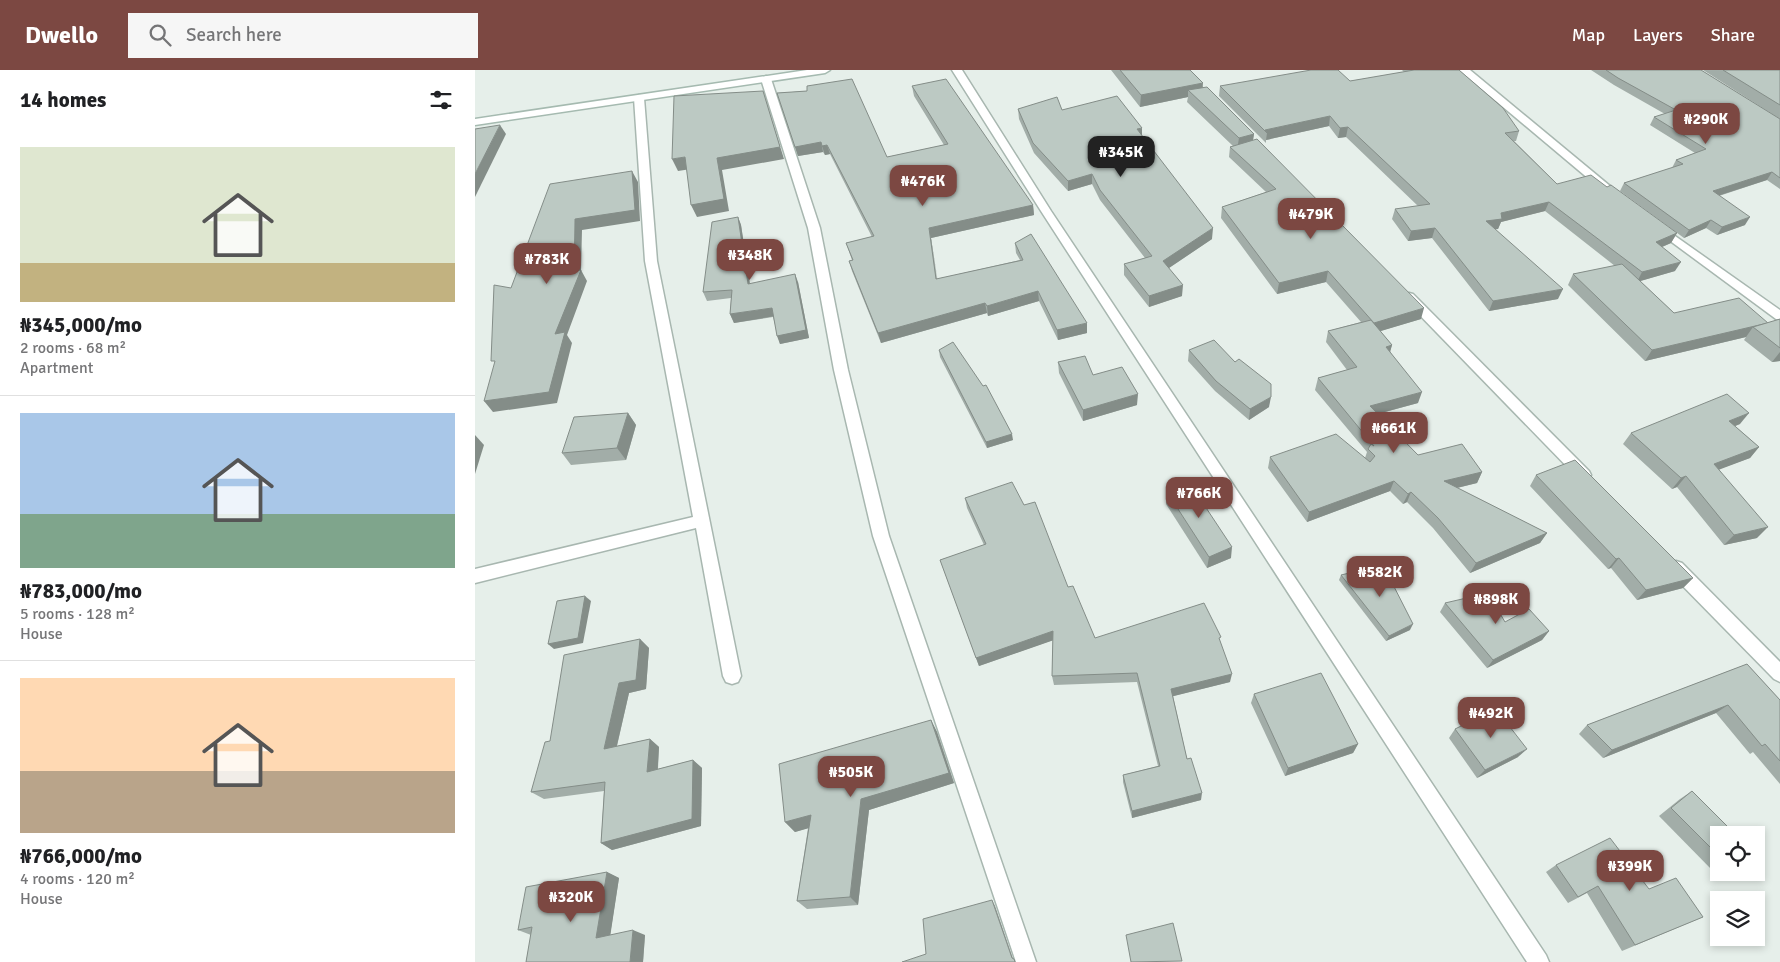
<!DOCTYPE html>
<meta charset="utf-8">
<style>
:root{--surface:#fff;--page:#f6f6f6;--text:#202124;--muted:#757577;--line:#e0e0e0;--accent:#7c4842}
body{margin:0;font-family:Signika,sans-serif;background:var(--page);color:var(--text);height:100vh;display:flex;flex-direction:column;font-size:19px;white-space:nowrap}
*{box-sizing:border-box;margin:0}
p{font-size:16px;color:var(--muted)}
.icon{flex:none;width:28px;height:28px;fill:none;stroke:currentColor;stroke-width:2;stroke-linecap:round;stroke-linejoin:round}
.map{position:relative;flex:1;overflow:hidden}
.panel{display:flex;flex-direction:column;background:var(--surface);width:475px}
.panel>*{flex:none}
.fabs{position:absolute;left:1235px;top:756px;display:grid;gap:10px}
.fabs a{display:grid;place-items:center;width:55px;height:55px;border-radius:0px;background:var(--surface);box-shadow:0 2px 8px #0003;font-size:25px}
.price{position:absolute;translate:-50% -42px;padding:0 11px;border-radius:10px;background:var(--accent);color:#fff;font-size:16px;line-height:32px;filter:drop-shadow(0 1px 2px #0008)}
.price::after{content:'';position:absolute;left:50%;top:30px;width:15px;height:11px;margin-left:-8px;background:inherit;clip-path:polygon(0 0,100% 0,50% 100%)}
.price.current{background:#222;color:#fff}
ul{padding:0;list-style:none}
li{display:grid;align-content:center;gap:10px;height:265px;padding:0 20px}
li+li{border-top:1px solid var(--line)}
li span{display:grid;place-items:center;height:155px;border-radius:0px;color:#555}
li>.icon{margin-inline-start:auto}
span .icon{width:90px;height:90px;fill:#fffc;stroke-width:1}
li b{font-size:21px}
h2{display:flex;justify-content:space-between;align-items:center;height:60px;padding:0 20px;font-size:21px}
header{display:flex;align-items:center;gap:30px;box-sizing:border-box;height:70px;padding:0 25px;background:var(--accent);color:#fff}
header strong{font-size:24px}
nav{display:flex;gap:28px;margin-inline-start:auto;font-size:18px}
.search{width:350px;height:45px;background:var(--page);display:flex;align-items:center;gap:12px;box-sizing:border-box;padding:0 18px;border-radius:0px;color:var(--muted);font-size:19px}
main{display:flex;flex:1;min-height:0}
.map>svg:first-child{display:block}
.lines{fill:none;stroke-linecap:round;stroke-linejoin:round}
.street-casing{stroke:#a8b7b0;stroke-width:3}
.secondary-casing{stroke:#a5bab0;stroke-width:3}
.street{fill:#fff;fill-rule:evenodd}
.secondary{fill:#fff;fill-rule:evenodd}
.wall{fill:#a2ada8}
.shaded-wall{fill:#848d88}
.building{fill:#bcc9c3;stroke:#848d88}
</style>
<header>
<strong>Dwello</strong>
<div class="search"><svg class="icon" aria-label="search" viewBox="0 0 24 24"><circle cx="10" cy="10" r="6"/><path d="M15 15l6 6"/></svg>Search here</div>
<nav><a>Map</a><a>Layers</a><a>Share</a></nav>
</header>
<main>
<section class="panel">
<h2>14 homes<svg class="icon" aria-label="filters" viewBox="0 0 24 24"><path d="M4 7h16M4 17h16"/><circle cx="9" cy="7" r="2"/><circle cx="15" cy="17" r="2"/></svg></h2>
<ul>
<li><span style="background:linear-gradient(#dfe7d0 75%,#c2b280 0)"><svg class="icon" aria-label="home" viewBox="0 0 24 24"><path d="M3 11l9-7 9 7M6 9v11h12V9"/></svg></span><div><b>₦345,000/mo</b><p>2 rooms · 68 m²</p><p>Apartment</p></div></li>
<li><span style="background:linear-gradient(#a9c7e8 65%,#7fa58c 0)"><svg class="icon" aria-label="home" viewBox="0 0 24 24"><path d="M3 11l9-7 9 7M6 9v11h12V9"/></svg></span><div><b>₦783,000/mo</b><p>5 rooms · 128 m²</p><p>House</p></div></li>
<li><span style="background:linear-gradient(#ffd9b3 60%,#b9a48a 0)"><svg class="icon" aria-label="home" viewBox="0 0 24 24"><path d="M3 11l9-7 9 7M6 9v11h12V9"/></svg></span><div><b>₦766,000/mo</b><p>4 rooms · 120 m²</p><p>House</p></div></li>
</ul>
</section>
<div class="map">
<svg width="1305" height="892" viewBox="0 0 1305 892">
<rect width="100%" height="100%" fill="#e6efea"/>
<g class="lines">
<defs>
<g id="street">
<polygon points="477,0 487,0 576,141 1071,885 1074,892 1052,892 566,141"/>
<polygon points="984,0 995,0 1135,116 1136,118 1135,120 1127,120"/>
<polygon points="291,6 296,9 345,158 373,300 414,466 561,892 541,892 398,466 359,300 333,158 286,9"/>
<polygon points="164,25 169,28 182,191 266,606 263,612 257,614 251,612 248,606 221,458 0,513 0,499 218,447 170,191 159,28"/>
<polygon points="1183,154 1305,240 1305,250 1301,249 1179,159 1177,157"/>
<polygon points="934,223 938,224 1114,401 1116,405 1114,409 1109,411 1104,409 930,230 928,227 930,224"/>
<polygon points="1201,491 1207,493 1305,592 1305,612 1299,609 1195,503 1193,498 1195,493"/>
</g>
<polygon id="secondary" points="332,0 355,0 350,3 0,55 0,49"/>
</defs>
<!-- street casing -->
<use href="#street" class="street-casing"/>
<!-- secondary casing -->
<use href="#secondary" class="secondary-casing"/>
<!-- street -->
<use href="#street" class="street"/>
<!-- secondary -->
<use href="#secondary" class="secondary"/>
</g>
<!-- wall -->
<g class="wall">
<polygon points="636,0 715,0 728,17 779,64 778,70 946,249 905,261 917,275 915,281 943,333 903,344 943,385 1007,402 1002,413 982,418 1072,463 1065,473 995,503 958,458 932,432 928,434 915,421 832,452 793,398 795,387 890,388 892,382 840,320 843,308 872,300 851,272 853,261 886,252 851,212 802,224 746,148 747,137 791,122 754,87 755,77 758,76 712,32 713,27 665,37"/>
<polygon points="927,0 984,0 1044,61 1041,71 1039,71 1082,114 1132,117 1202,163 1196,173 1187,177 1200,201 1165,211 1199,243 1293,253 1305,249 1305,291 1297,292 1269,270 1271,267 1170,291 1093,215 1098,204 1140,196 1070,141 1026,152 1023,159 1020,159 1083,229 1014,241 957,168 933,171 917,149 920,139 943,136 871,67 863,68 854,56 791,70 791,73 744,26 745,16 875,11 929,2"/>
<polygon points="1116,0 1226,0 1305,49 1305,119 1292,110 1244,126 1270,155 1242,165 1231,158 1209,168 1145,121 1149,113 1197,98 1201,90 1220,83 1175,55 1179,47 1190,44 1139,15"/>
<polygon points="1228,0 1305,0 1305,49"/>
<polygon points="437,16 558,135 559,145 456,168 462,209 545,190 541,183 540,173 612,263 583,270 564,231 513,246 512,243 406,273 377,201 374,191 377,190 371,173 397,167 355,84 350,85 348,82 323,86 302,23 332,21 412,87 469,75 439,26"/>
<polygon points="543,39 587,40 667,66 737,169 694,198 707,226 674,237 649,205 649,194 670,188 625,130 617,114 593,121 559,83 544,49"/>
<polygon points="263,147 266,155 275,214 323,212 334,268 305,274 298,247 259,253 255,244 256,228 232,231 228,222"/>
<polygon points="464,280 538,370 512,378 465,287"/>
<polygon points="714,280 794,337 774,350 740,321 713,291"/>
<polygon points="583,292 618,305 662,335 608,351 584,303"/>
<polygon points="153,343 161,355 151,390 96,395 87,383"/>
<polygon points="1265,354 1260,356 1284,377 1275,388 1244,399 1282,468 1249,475 1202,417 1197,419 1148,374 1156,363"/>
<polygon points="1061,405 1218,508 1208,518 1162,530 1136,498 1133,499 1055,416"/>
<polygon points="692,422 756,488 732,498 691,434"/>
<polygon points="490,428 549,435 620,568 745,571 755,612 698,626 712,689 726,730 657,748 648,712 648,705 683,696 662,612 579,615 577,606 578,570 504,596 465,490 509,475 492,438"/>
<polygon points="866,505 935,560 911,571 864,510"/>
<polygon points="970,533 1030,552 1074,561 1067,570 1012,598 965,542"/>
<polygon points="165,569 174,578 171,619 154,623 142,676 175,669 184,677 183,699 218,690 227,698 226,756 137,780 126,773 129,721 69,729 56,722 75,671"/>
<polygon points="1272,594 1305,630 1305,714 1278,682 1275,684 1241,643 1128,688 1104,664 1112,655"/>
<polygon points="779,624 883,674 878,683 810,706 776,633"/>
<polygon points="456,650 462,662 479,713 394,740 383,835 332,839 322,831 333,758 320,762 310,752"/>
<polygon points="980,659 1043,687 1002,708 974,668"/>
<polygon points="1217,721 1244,765 1244,799 1238,801 1184,746 1205,729"/>
<polygon points="1081,795 1174,819 1228,847 1147,881 1112,823 1093,833 1071,802"/>
<polygon points="132,802 144,808 135,865 170,865 168,892 51,892 56,865 43,860"/>
</g>
<!-- shaded-wall -->
<g class="shaded-wall">
<polygon points="728,13 727,24 713,20 713,27 665,37 666,25"/>
<polygon points="288,21 309,89 247,100 254,141 222,147 216,135 242,88"/>
<polygon points="855,46 854,56 791,70 792,63 790,60"/>
<polygon points="25,55 31,64 0,127 0,104"/>
<polygon points="873,57 871,67 863,68 865,58"/>
<polygon points="667,58 667,69 662,59"/>
<polygon points="779,64 777,76 762,80 764,68"/>
<polygon points="346,72 348,82 323,86 320,77"/>
<polygon points="352,75 355,84 350,85 347,76"/>
<polygon points="210,87 216,99 203,101 197,89"/>
<polygon points="157,101 163,112 165,151 107,160 106,200 112,211 92,265 97,273 82,333 18,342 9,331 80,264 99,201 100,149"/>
<polygon points="1297,102 1292,110 1233,129 1238,121"/>
<polygon points="617,104 617,114 593,121 593,111"/>
<polygon points="1074,132 1070,141 1026,152 1023,159 1007,161 1011,151 1026,143"/>
<polygon points="558,135 559,145 456,168 464,219 454,158"/>
<polygon points="263,147 266,155 276,222 273,214"/>
<polygon points="1275,147 1270,155 1242,165 1247,157"/>
<polygon points="1236,150 1231,158 1209,168 1214,160"/>
<polygon points="738,158 737,169 688,202 688,191"/>
<polygon points="960,158 957,168 933,171 936,161"/>
<polygon points="1202,163 1196,173 1175,182 1181,172"/>
<polygon points="1206,192 1200,201 1162,212 1167,202"/>
<polygon points="853,201 851,212 802,224 804,213"/>
<polygon points="320,204 323,212 334,268 305,274 302,266"/>
<polygon points="708,215 707,226 674,237 674,226"/>
<polygon points="1088,219 1083,229 1014,241 1018,231"/>
<polygon points="563,221 564,231 513,246 512,236"/>
<polygon points="510,233 512,243 406,273 403,263"/>
<polygon points="297,238 300,246 259,253 255,244"/>
<polygon points="949,238 946,249 896,264 899,253"/>
<polygon points="612,253 612,263 583,270 582,260"/>
<polygon points="1293,253 1278,257 1271,267 1170,291 1177,280"/>
<polygon points="917,275 914,286 911,277"/>
<polygon points="1305,282 1305,291 1297,292"/>
<polygon points="947,322 943,333 891,347 895,336"/>
<polygon points="663,324 662,335 608,351 608,340"/>
<polygon points="796,327 794,337 774,350 775,339"/>
<polygon points="153,343 161,355 151,390 142,378"/>
<polygon points="1274,343 1265,354 1245,362 1254,351"/>
<polygon points="537,364 538,370 512,378 511,372"/>
<polygon points="0,365 9,375 0,404"/>
<polygon points="1284,377 1275,388 1230,405 1239,394"/>
<polygon points="1007,402 1002,413 965,422 969,411"/>
<polygon points="1211,406 1202,417 1197,419 1206,408"/>
<polygon points="919,411 915,421 832,452 834,442"/>
<polygon points="936,422 932,432 928,434 933,424"/>
<polygon points="1293,457 1282,468 1249,475 1259,465"/>
<polygon points="1072,463 1065,473 995,503 1001,493"/>
<polygon points="757,477 756,488 732,498 734,487"/>
<polygon points="1144,488 1136,498 1133,499 1141,489"/>
<polygon points="1218,508 1208,518 1162,530 1171,520"/>
<polygon points="110,526 116,531 108,573 79,579 73,574"/>
<polygon points="938,554 935,560 911,571 914,566"/>
<polygon points="578,561 579,570 504,596 501,588"/>
<polygon points="1074,561 1067,570 1012,598 1018,590"/>
<polygon points="165,569 174,578 171,619 154,623 139,688 129,679 144,613"/>
<polygon points="757,604 755,612 695,627 696,619"/>
<polygon points="1253,635 1241,643 1128,688 1137,680"/>
<polygon points="456,650 462,662 479,713 394,740 383,835 375,827 386,729"/>
<polygon points="175,669 184,677 182,710 172,702"/>
<polygon points="883,674 878,683 810,706 813,698"/>
<polygon points="1052,679 1043,687 1002,708 1010,700"/>
<polygon points="218,690 227,698 226,756 137,780 126,773"/>
<polygon points="727,723 726,730 657,748 657,741"/>
<polygon points="336,745 345,755 320,762 310,752"/>
<polygon points="132,802 144,808 134,874 121,868"/>
<polygon points="517,830 520,836 539,892 537,888"/>
<polygon points="158,860 170,865 168,892 155,892"/>
</g>
<!-- building -->
<g class="building">
<polygon points="645,0 715,0 728,13 666,25"/>
<polygon points="836,0 863,0 875,11 939,0 984,0 1028,38 1044,61 1030,63 1082,114 1116,105 1132,117 1136,115 1202,163 1181,172 1206,192 1167,202 1074,132 1026,143 1027,149 1011,151 1088,219 1018,231 960,158 936,161 920,139 955,134 873,57 865,58 855,46 790,60 792,63 745,16"/>
<polygon points="1131,0 1226,0 1305,49 1305,108 1297,102 1238,121 1275,147 1247,157 1236,150 1214,160 1149,113 1208,94 1201,90 1231,79 1179,47 1201,40 1143,8"/>
<polygon points="1248,0 1305,0 1305,35"/>
<polygon points="377,9 412,87 473,74 437,16 471,9 558,135 454,158 461,209 548,190 540,173 556,164 612,253 582,260 563,221 512,236 510,233 403,263 374,191 378,190 371,173 399,166 352,75 347,76 346,72 320,77 302,23 332,21 332,16"/>
<polygon points="732,17 779,64 764,68 713,20"/>
<polygon points="288,21 305,77 242,88 249,129 216,135 210,87 197,89 199,26"/>
<polygon points="642,26 667,58 662,59 738,158 688,191 708,215 674,226 649,194 677,186 625,120 617,104 593,111 558,73 543,39 582,27 587,40"/>
<polygon points="25,55 0,104 0,59"/>
<polygon points="782,69 949,238 899,253 853,201 804,213 747,137 801,119 755,77"/>
<polygon points="157,101 160,140 100,149 99,201 106,200 80,264 90,262 74,322 9,331 20,291 16,291 19,215 36,218 75,114"/>
<polygon points="263,147 273,214 320,204 331,260 302,266 297,238 255,244 257,220 228,222 237,152"/>
<polygon points="1147,194 1199,243 1264,228 1293,253 1177,280 1098,204"/>
<polygon points="1305,249 1305,278 1278,257"/>
<polygon points="896,250 917,275 911,277 947,322 895,336 943,385 987,374 1007,402 969,411 1072,463 1001,493 963,448 936,422 933,424 919,411 834,442 795,387 861,364 895,392 900,386 893,379 896,374 899,376 843,308 882,297 853,261"/>
<polygon points="739,270 760,292 764,289 796,314 796,327 775,339 741,311 714,280"/>
<polygon points="478,272 508,316 511,315 537,364 511,372 464,280"/>
<polygon points="610,286 618,305 647,297 663,324 608,340 583,292"/>
<polygon points="1252,324 1274,343 1254,351 1284,377 1239,394 1293,457 1259,465 1211,406 1206,408 1156,363"/>
<polygon points="153,343 142,378 87,383 99,347"/>
<polygon points="1100,390 1218,508 1171,520 1144,488 1141,489 1061,405"/>
<polygon points="712,409 757,477 734,487 692,422"/>
<polygon points="537,412 549,435 560,432 593,517 598,516 620,568 729,533 746,567 744,568 757,604 696,619 712,689 716,688 727,723 657,741 648,705 685,696 662,603 577,606 578,561 501,588 465,490 511,474 490,428"/>
<polygon points="908,495 938,554 914,566 866,505"/>
<polygon points="1013,523 1030,552 1054,539 1074,561 1018,590 970,533"/>
<polygon points="110,526 103,568 73,574 82,531"/>
<polygon points="165,569 161,610 144,613 129,679 175,669 172,702 218,690 217,749 126,773 130,712 56,722 70,672 75,671 89,585"/>
<polygon points="1272,594 1305,630 1305,691 1290,674 1287,676 1253,635 1137,680 1112,655"/>
<polygon points="846,603 883,674 813,698 779,624"/>
<polygon points="1021,639 1052,679 1010,700 980,659"/>
<polygon points="456,650 474,703 386,729 375,827 322,831 336,745 310,752 304,694"/>
<polygon points="1217,721 1261,765 1244,765 1244,786 1196,738"/>
<polygon points="1135,768 1174,819 1201,808 1228,847 1160,875 1123,816 1103,827 1081,795"/>
<polygon points="132,802 121,868 158,860 155,892 51,892 57,857 43,860 51,817"/>
<polygon points="517,830 537,888 539,889 540,892 427,892 451,884 448,849"/>
<polygon points="698,853 707,891 656,892 651,865"/>
</g>
</svg>
<div class="fabs">
<a><svg class="icon" aria-label="locate" viewBox="0 0 24 24"><circle cx="12" cy="12" r="6"/><path d="M12 2v4M12 18v4M2 12h4M18 12h4"/></svg></a>
<a><svg class="icon" aria-label="layers" viewBox="0 0 24 24"><path d="M12 4l9 5-9 5-9-5zM3 14l9 5 9-5"/></svg></a>
</div>
<b class="price" style="left:1231px;top:75px">₦290K</b>
<b class="price current" style="left:646px;top:108px">₦345K</b>
<b class="price" style="left:448px;top:137px">₦476K</b>
<b class="price" style="left:836px;top:170px">₦479K</b>
<b class="price" style="left:275px;top:211px">₦348K</b>
<b class="price" style="left:72px;top:215px">₦783K</b>
<b class="price" style="left:919px;top:384px">₦661K</b>
<b class="price" style="left:724px;top:449px">₦766K</b>
<b class="price" style="left:905px;top:528px">₦582K</b>
<b class="price" style="left:1021px;top:555px">₦898K</b>
<b class="price" style="left:1016px;top:669px">₦492K</b>
<b class="price" style="left:376px;top:728px">₦505K</b>
<b class="price" style="left:1155px;top:822px">₦399K</b>
<b class="price" style="left:96px;top:853px">₦320K</b>
</div>
</main>
